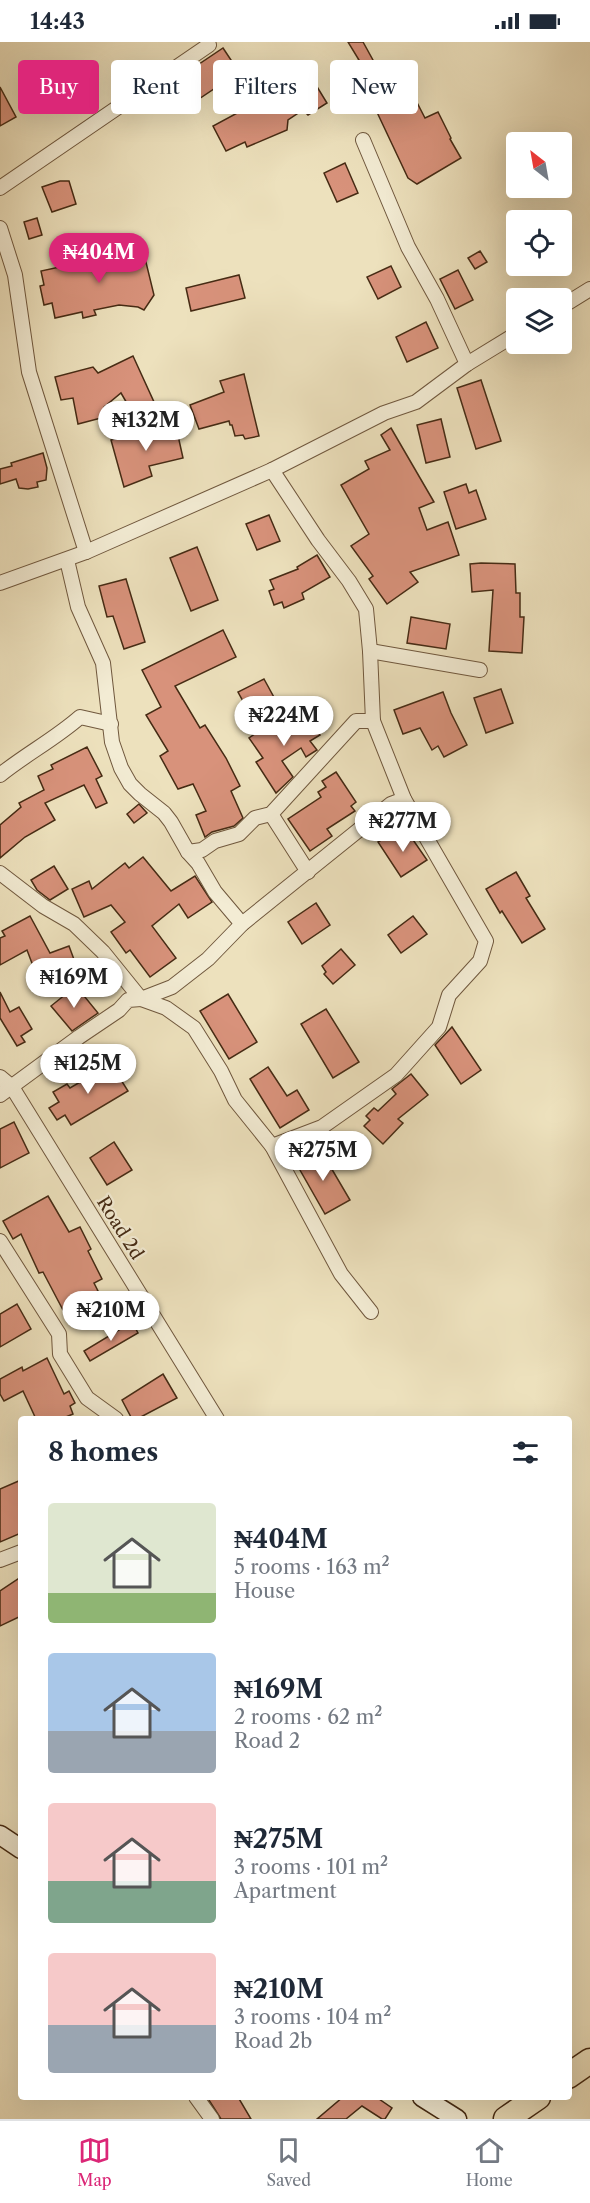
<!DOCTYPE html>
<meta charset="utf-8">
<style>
:root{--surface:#fff;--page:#f2f2f3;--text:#1f2937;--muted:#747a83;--line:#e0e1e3;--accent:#db2777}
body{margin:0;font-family:"Libre Caslon Text",serif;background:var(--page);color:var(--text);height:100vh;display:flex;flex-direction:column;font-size:22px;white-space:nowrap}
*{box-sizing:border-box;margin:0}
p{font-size:20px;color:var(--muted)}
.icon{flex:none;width:33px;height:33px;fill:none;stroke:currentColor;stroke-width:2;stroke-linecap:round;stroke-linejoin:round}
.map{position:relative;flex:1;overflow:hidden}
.panel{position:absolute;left:18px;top:1374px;width:554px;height:684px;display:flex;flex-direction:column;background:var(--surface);border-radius:6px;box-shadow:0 6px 24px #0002}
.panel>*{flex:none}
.banner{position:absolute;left:18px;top:18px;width:555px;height:54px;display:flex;gap:12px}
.needle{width:39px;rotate:329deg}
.fabs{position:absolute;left:506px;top:90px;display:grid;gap:12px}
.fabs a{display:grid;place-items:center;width:66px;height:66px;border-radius:6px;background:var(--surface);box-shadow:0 6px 24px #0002;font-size:30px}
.price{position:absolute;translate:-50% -51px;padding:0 14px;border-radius:21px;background:#fff;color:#222;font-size:20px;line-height:39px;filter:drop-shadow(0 2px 3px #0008)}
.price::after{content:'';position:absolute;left:50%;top:36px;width:18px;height:14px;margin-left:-9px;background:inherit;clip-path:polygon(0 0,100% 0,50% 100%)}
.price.active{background:var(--accent);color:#fff}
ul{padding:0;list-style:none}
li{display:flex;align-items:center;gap:18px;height:150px;padding:0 30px}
li span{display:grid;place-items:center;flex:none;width:168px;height:120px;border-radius:6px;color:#555}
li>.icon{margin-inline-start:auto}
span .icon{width:72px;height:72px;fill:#fffc;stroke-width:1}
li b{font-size:26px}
h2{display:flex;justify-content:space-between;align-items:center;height:72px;padding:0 30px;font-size:26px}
.tag{padding:0 21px;border-radius:6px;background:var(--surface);box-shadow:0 6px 24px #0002;font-size:21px;line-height:54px}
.tag.active{background:var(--accent);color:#fff}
.status{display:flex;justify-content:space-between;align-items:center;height:42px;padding:0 30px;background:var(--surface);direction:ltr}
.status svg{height:16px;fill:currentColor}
.menu{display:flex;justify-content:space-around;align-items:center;height:84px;border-top:2px solid var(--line);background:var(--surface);font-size:16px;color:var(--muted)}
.menu a{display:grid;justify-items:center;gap:3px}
.menu .active{color:var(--accent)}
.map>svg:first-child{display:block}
.building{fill:#d8927b;stroke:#462b14;stroke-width:1.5}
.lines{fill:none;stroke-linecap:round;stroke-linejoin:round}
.street-casing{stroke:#70583e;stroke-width:16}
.secondary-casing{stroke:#462b14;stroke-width:21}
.highway-casing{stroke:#462b14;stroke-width:27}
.street{stroke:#f3ecd4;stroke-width:14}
.secondary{stroke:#f3ecd4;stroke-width:18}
.highway{stroke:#ede1bd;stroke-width:24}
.labels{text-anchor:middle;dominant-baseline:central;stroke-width:4.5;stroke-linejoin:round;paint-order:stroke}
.street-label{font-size:18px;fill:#462b14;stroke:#f3ecd4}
</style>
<div class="status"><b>14:43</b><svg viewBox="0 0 49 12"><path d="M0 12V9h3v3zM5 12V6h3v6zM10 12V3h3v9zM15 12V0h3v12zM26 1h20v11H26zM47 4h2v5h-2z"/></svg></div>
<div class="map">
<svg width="590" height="2077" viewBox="0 0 590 2077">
<rect width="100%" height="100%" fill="#ede1bd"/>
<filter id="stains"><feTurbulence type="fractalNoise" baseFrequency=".00333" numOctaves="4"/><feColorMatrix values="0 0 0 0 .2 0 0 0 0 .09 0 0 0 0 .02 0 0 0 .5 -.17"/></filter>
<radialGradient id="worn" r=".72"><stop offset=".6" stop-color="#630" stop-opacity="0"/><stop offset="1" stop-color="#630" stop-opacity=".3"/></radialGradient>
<!-- building -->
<g class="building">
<polygon points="348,0 363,0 394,56 410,47 425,76 438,70 451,96 450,97 461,116 417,142 408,136 375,66 350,23 359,18"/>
<polygon points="223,6 239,30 181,69 165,45"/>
<polygon points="60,23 74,45 38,68 24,45"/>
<polygon points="308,30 327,61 308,73 303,68 288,78 287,88 247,105 245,100 226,109 213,84 252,63 289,61 281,47"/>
<polygon points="0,45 16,75 0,84"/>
<polygon points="345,121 358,151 337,160 324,131"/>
<polygon points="60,139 69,139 76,162 52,170 42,145"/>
<polygon points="37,176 42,193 29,197 24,180"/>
<polygon points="142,204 154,253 144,268 138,265 119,263 94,268 96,273 83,276 82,270 55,276 52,261 44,263 40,244 44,243 41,229 115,213 114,211"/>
<polygon points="480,209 487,220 475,227 468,216"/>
<polygon points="391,224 401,245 378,257 367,235"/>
<polygon points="458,228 473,258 455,267 440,237"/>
<polygon points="239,233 245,256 191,269 186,246"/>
<polygon points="426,280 438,306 407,320 396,295"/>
<polygon points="133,314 154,360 132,370 121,351 104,365 105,375 78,382 73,356 61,358 55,335 93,325 98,331"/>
<polygon points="244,332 259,394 245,397 243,393 235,394 232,383 230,383 229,379 199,387 190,363 224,350 220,339"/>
<polygon points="481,338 501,399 476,407 457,346"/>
<polygon points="441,377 450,415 426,421 417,383"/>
<polygon points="175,380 183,416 149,424 152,434 124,445 111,398"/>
<polygon points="391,386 434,460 419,466 427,488 448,480 459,513 410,530 418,540 387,562 369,537 373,534 351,504 369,492 341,443 369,427 365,419 390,408 381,393"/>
<polygon points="43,411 47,426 46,438 37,440 38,445 28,447 19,446 16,437 0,442 0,427 12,424 11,421"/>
<polygon points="466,442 469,451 476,448 486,477 456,487 444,450"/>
<polygon points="269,473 280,499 257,508 246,482"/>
<polygon points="197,505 218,558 191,569 170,516"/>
<polygon points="317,513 330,535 302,551 304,557 284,566 282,560 274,563 269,549 274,547 270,538 298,527 297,525"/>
<polygon points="481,521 515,522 516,551 520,551 520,575 524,575 522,611 489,609 493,548 472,550 470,522"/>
<polygon points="126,537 145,600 124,607 113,574 107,575 99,544"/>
<polygon points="411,575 450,582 446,607 407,601"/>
<polygon points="223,588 236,615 175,644 200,686 205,683 226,716 240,744 231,749 243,776 234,784 212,790 205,795 196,773 206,769 193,742 178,747 160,714 168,709 146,673 161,665 142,628"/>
<polygon points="264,637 276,659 250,672 238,650"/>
<polygon points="501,647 513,681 486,691 474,656"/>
<polygon points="443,650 451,671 467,703 444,715 438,704 432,708 420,686 403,692 394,668"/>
<polygon points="302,667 320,693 310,699 317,708 306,715 301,706 282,719 293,735 276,751 256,720 263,716 249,696 266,684 270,690"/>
<polygon points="87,705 102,734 96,737 107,761 96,766 84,743 45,761 55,778 25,795 0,816 0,783 21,765 19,761 44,748 38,734 53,727 51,723"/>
<polygon points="336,730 356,760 351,764 355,769 327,787 332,794 310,809 288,777 321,755 318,750 326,745 322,739"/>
<polygon points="139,762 147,771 134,781 127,772"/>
<polygon points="401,792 403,795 409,792 427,818 401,835 378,800 389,793 392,798"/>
<polygon points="143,815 171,849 195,834 212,860 188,876 179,862 152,884 176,916 150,935 130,908 126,911 111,890 125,880 111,863 84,875 72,847 89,839 92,847 125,821 129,826"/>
<polygon points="54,824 68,847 50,858 37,848 31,838"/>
<polygon points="516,830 530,854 526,856 545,887 522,901 502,869 500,871 486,847"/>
<polygon points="316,861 330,883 302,902 288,880"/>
<polygon points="30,874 50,911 69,904 79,931 41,945 27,908 0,923 0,896 5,894 2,889"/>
<polygon points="413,874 427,892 401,911 388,893"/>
<polygon points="341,907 355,923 333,942 324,932 326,930 322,924"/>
<polygon points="76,944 98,971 72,989 51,964"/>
<polygon points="0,950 10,970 19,965 32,987 21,994 25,1000 17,1004 0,976"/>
<polygon points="228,952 257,1000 229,1017 200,969"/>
<polygon points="326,967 359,1020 333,1036 301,982"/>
<polygon points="452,985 481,1028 461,1042 435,1003"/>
<polygon points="111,1022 128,1049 71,1083 65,1073 57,1078 49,1066 59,1060 53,1050 67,1042 70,1046"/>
<polygon points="268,1025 287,1054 297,1048 309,1068 280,1086 250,1037"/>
<polygon points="411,1032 428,1053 398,1077 403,1081 383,1102 364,1084 370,1078 366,1074 374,1066 378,1069 396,1052 392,1047"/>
<polygon points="14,1080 29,1111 0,1126 0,1087"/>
<polygon points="114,1100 132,1128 107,1143 90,1116"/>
<polygon points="320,1107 350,1158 325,1172 296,1121"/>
<polygon points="48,1154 69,1190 80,1185 91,1207 88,1209 102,1237 94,1241 98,1249 63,1268 43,1230 39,1231 21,1192 13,1197 3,1179"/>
<polygon points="17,1262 31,1287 0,1305 0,1272"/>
<polygon points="132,1280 138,1291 90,1319 84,1309"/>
<polygon points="47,1316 64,1352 69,1349 75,1361 70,1364 73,1372 61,1377 36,1377 23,1349 4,1359 0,1352 0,1337 22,1325 23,1329"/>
<polygon points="163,1332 177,1356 137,1377 132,1377 122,1358"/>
<polygon points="21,1438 21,1491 0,1500 0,1447"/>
<polygon points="21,1535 21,1574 0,1584 0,1549"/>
<polygon points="207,2055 238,2055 251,2077 221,2077"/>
<polygon points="343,2055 376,2055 392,2066 385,2077 382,2077 362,2064 346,2077 317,2077"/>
</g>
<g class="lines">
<defs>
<g id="street">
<polyline points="363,98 408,205 437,257 467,322"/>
<polyline points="0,146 209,3"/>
<polyline points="0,186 15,233 29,330 86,510"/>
<polyline points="561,265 590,247"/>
<polyline points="67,518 78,565 103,621 112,700 121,726 130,742 140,752 164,771 171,780 188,810 198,821 215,850 242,882"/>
<polyline points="0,541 86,510 272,428 384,371 416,360 467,322 516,292"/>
<polyline points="370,609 480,628"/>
<path d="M0,733c26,-21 55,-36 80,-58l31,7"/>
<polyline points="271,772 308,830"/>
<polyline points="188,810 202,808 215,799 239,792 255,776 271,772 356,679 373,679 370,609 366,567 349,539 318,498 272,428"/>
<polyline points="0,831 43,864 74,882 103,910 141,957 166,966 194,986 221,1029 235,1058 272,1104"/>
<polyline points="0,1035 12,1045 217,1377"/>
<polyline points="0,1053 79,995 119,968 128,958 141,957 172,945 208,917 242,882 391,762 404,757"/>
<polyline points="0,1199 59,1292 60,1312 87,1356 116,1377"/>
<polyline points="371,1270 341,1232 272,1104 322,1085 396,1033 439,985 449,953 480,919 486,899 404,757 373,679"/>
<polyline points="0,1518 21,1510"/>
<polyline points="196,2055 212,2077"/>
</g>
<g id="secondary">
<polyline points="0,1793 21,1807"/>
<polyline points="422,2055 457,2077"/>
</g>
<g id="highway">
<polyline points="568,2034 590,2019"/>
<polyline points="506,2077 538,2055"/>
</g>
</defs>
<!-- street casing -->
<use href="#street" class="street-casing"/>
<!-- secondary casing -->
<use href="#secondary" class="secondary-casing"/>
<!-- highway casing -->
<use href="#highway" class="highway-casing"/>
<!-- street -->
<use href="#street" class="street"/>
<!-- secondary -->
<use href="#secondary" class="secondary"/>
<!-- highway -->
<use href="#highway" class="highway"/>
</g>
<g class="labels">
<!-- street labels -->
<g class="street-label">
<text transform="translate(120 1186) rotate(58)">Road 2d</text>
</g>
</g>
<rect width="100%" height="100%" filter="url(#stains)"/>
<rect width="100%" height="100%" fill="url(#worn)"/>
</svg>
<div class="fabs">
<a><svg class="needle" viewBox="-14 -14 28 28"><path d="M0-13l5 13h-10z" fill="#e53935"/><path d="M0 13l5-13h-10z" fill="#747a83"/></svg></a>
<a><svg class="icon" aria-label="locate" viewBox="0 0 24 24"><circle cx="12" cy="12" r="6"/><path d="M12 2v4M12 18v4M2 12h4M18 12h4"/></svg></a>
<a><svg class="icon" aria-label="layers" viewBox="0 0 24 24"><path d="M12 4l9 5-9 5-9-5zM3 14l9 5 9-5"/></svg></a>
</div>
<b class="price active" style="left:99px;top:242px">₦404M</b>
<b class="price" style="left:146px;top:410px">₦132M</b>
<b class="price" style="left:284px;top:705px">₦224M</b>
<b class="price" style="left:403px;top:811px">₦277M</b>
<b class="price" style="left:74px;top:967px">₦169M</b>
<b class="price" style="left:88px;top:1053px">₦125M</b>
<b class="price" style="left:323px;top:1140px">₦275M</b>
<b class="price" style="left:111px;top:1300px">₦210M</b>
<div class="banner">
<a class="tag active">Buy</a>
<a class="tag">Rent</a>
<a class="tag">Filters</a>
<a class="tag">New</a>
</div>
<section class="panel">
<h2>8 homes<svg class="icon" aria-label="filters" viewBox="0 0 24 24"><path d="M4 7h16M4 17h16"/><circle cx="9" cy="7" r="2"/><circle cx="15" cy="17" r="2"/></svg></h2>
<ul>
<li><span style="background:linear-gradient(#dfe7d0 75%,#8fb573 0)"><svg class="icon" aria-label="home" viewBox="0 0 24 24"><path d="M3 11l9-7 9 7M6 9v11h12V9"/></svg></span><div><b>₦404M</b><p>5 rooms · 163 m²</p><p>House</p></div></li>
<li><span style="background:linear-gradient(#a9c7e8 65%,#9aa5b1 0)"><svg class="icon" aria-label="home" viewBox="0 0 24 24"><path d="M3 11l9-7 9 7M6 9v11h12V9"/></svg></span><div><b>₦169M</b><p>2 rooms · 62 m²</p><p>Road 2</p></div></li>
<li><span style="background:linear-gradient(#f6c9c9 65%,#7fa58c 0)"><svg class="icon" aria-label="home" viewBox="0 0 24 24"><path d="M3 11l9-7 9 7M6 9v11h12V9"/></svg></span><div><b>₦275M</b><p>3 rooms · 101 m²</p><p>Apartment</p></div></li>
<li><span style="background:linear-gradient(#f6c9c9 60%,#9aa5b1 0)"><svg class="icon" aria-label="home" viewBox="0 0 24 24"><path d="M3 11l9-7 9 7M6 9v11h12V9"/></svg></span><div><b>₦210M</b><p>3 rooms · 104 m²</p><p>Road 2b</p></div></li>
</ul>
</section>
</div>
<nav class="menu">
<a class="active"><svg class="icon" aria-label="map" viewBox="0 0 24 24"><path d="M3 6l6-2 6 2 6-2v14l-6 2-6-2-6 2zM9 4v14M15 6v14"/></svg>Map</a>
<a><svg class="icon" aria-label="saved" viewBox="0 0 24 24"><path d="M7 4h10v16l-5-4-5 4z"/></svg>Saved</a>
<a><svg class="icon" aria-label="home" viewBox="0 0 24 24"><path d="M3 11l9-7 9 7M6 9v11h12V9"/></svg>Home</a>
</nav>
